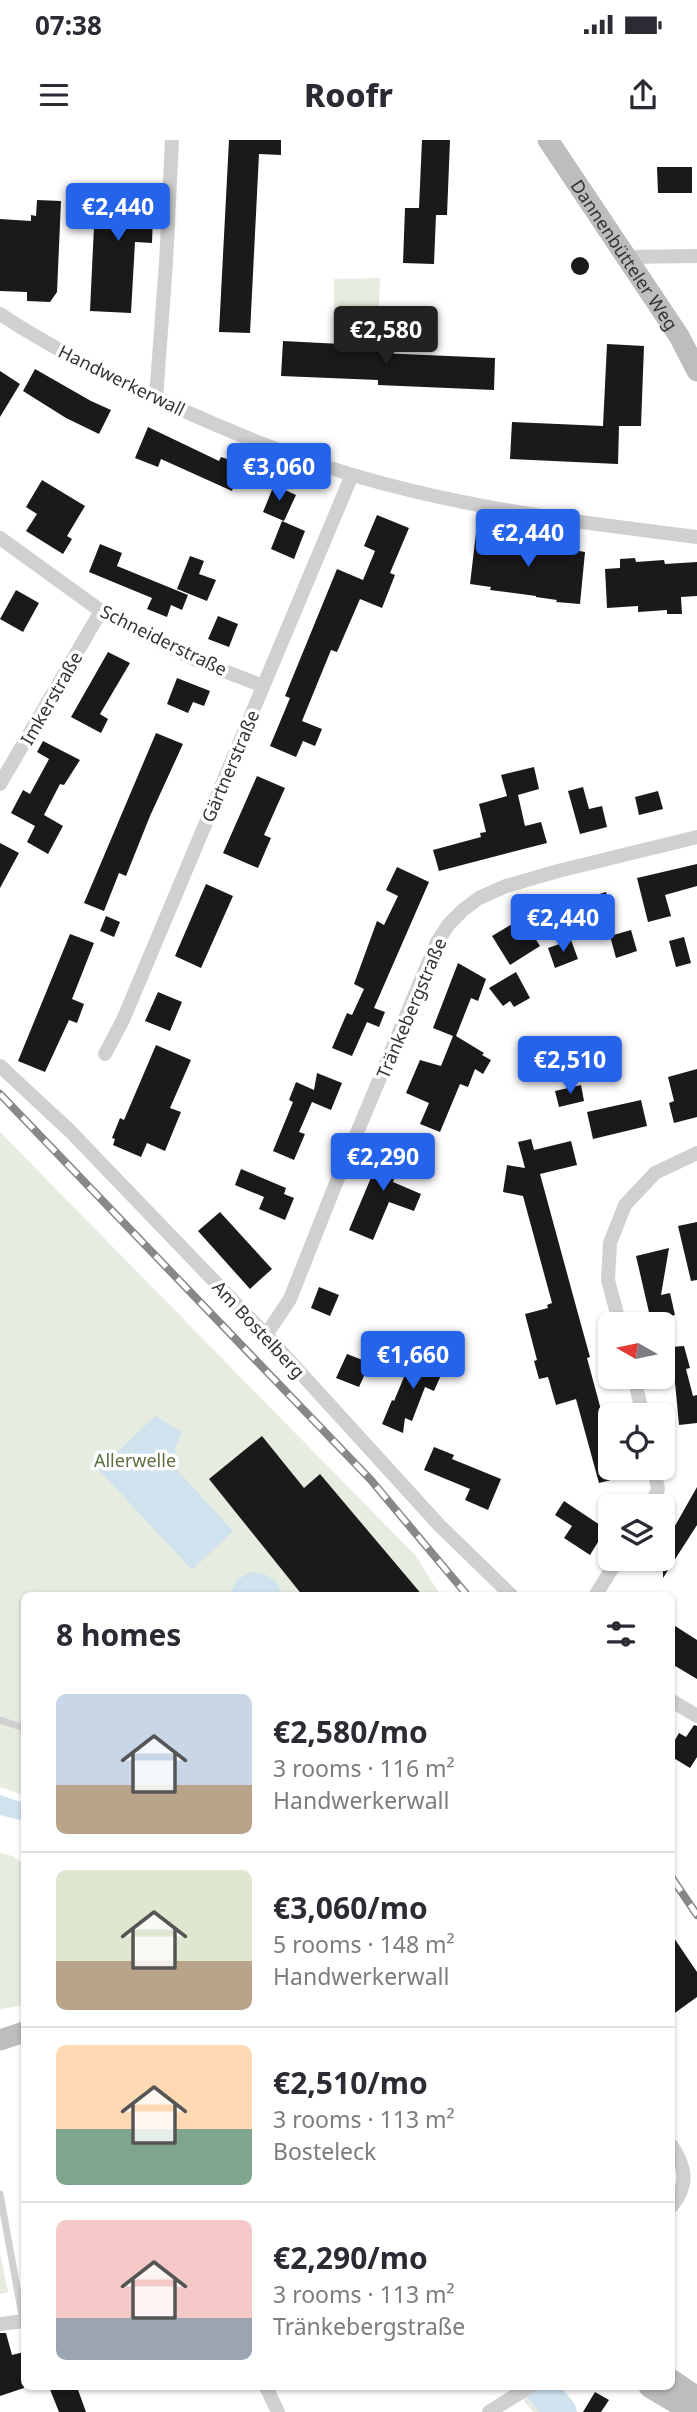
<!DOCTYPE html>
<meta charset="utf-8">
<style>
:root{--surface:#fff;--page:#f2f2f3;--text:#2b2b33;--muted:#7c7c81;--line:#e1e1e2;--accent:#2563eb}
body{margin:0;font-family:"Noto Sans",sans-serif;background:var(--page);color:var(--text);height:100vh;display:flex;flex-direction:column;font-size:26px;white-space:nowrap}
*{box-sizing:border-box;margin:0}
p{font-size:23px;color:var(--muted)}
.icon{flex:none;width:38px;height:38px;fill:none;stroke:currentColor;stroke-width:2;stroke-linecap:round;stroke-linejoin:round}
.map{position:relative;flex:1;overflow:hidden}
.sheet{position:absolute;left:21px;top:1452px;width:654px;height:798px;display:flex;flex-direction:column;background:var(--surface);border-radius:10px;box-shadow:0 2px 5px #0004}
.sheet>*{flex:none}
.needle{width:46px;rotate:279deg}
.controls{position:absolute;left:598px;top:1172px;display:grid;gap:14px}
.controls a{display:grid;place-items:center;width:77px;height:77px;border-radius:10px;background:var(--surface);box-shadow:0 2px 5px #0004;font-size:35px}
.price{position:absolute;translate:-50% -60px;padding:0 16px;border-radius:7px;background:var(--accent);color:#fff;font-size:23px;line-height:46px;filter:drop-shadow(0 2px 4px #0008)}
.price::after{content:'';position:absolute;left:50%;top:42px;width:21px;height:16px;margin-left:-10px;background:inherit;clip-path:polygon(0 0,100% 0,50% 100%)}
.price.on{background:#222;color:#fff}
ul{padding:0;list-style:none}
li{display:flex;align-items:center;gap:21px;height:175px;padding:0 35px}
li+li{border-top:2px solid var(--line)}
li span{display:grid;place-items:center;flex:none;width:196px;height:140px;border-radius:10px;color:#555}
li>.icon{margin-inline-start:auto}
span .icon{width:84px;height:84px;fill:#fffc;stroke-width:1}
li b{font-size:30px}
h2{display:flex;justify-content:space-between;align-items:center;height:84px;padding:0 35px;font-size:30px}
.status{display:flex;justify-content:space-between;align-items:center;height:49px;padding:0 35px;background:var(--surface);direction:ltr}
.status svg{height:19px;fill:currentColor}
header{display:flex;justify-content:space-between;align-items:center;height:91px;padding:0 35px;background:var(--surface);font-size:32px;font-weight:800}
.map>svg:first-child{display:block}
.green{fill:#e6ecdf}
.water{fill:#cfe2ee}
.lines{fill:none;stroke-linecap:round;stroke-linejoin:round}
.river{stroke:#cfe2ee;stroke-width:33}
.building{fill:#1a1a1a}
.lane{stroke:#d0d0d0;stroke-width:7}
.street{stroke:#d0d0d0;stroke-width:14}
.secondary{stroke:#bdbdbd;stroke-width:21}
.rail-casing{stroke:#888;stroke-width:8}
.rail{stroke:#fff;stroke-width:5;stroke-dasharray:16;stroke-linecap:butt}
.labels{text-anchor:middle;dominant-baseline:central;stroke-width:7;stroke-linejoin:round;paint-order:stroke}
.street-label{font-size:18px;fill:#333;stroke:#fff}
.park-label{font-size:18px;fill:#56703f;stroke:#fff}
</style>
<div class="status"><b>07:38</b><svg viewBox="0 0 49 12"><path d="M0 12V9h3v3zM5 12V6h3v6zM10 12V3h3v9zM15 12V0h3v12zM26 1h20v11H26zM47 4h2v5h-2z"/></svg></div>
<header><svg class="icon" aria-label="menu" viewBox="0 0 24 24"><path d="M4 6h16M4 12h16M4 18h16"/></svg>Roofr<svg class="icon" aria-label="share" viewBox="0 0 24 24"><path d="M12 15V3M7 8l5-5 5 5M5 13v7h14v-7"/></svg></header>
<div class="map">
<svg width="697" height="2272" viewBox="0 0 697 2272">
<rect width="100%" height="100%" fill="#fff"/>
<!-- green -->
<g class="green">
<polygon points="380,138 378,190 334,190 334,139"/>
<polygon points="0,992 415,1415 441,1456 24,1456 24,1655 0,1647"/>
<polygon points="0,1713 12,1716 24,1724 24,1865 0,1869"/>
<polygon points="0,2113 8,2152 0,2154"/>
<polygon points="513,2247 555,2247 561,2256 578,2272 533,2272"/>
</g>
<!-- water -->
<g class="water">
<polygon points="155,1276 182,1292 175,1308 178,1331 233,1391 192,1430 99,1330"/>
<path d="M251,1432c16,1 29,8 31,24h-54l10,-17z"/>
<polygon points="0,1655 24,1663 24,1681 0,1675"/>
</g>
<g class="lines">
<!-- river -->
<polyline class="river" points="540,2247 560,2272"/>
</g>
<!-- building -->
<g class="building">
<polygon points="229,0 281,0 281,15 259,14 250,193 219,192"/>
<polygon points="422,0 450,0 447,75 436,75 434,124 403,123 405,68 419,68"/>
<polygon points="657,27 692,27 692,53 658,53"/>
<polygon points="96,44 154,47 152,103 135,102 131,173 90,171"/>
<polygon points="37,60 61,61 57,152 50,162 27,161 27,152 0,151 0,79 31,81 31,75 36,76"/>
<circle cx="580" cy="126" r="9"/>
<polygon points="283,201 380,206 379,213 495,218 494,250 378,245 378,240 281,236"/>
<polygon points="607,204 644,206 641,286 619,286 618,324 510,319 512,282 603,286"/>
<polygon points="35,229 91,261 111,270 99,294 66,278 23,251"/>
<polygon points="0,231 20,244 0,277"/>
<polygon points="148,287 219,321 221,317 242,324 232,351 161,319 158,327 135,318"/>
<polygon points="42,340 85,366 67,396 72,399 63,414 26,391 37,374 26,367"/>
<polygon points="274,345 296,355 284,381 263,372"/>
<polygon points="377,375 409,388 390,433 395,435 382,468 360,459 337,512 331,510 302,581 322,589 315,606 303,601 296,617 270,606 290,558 285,556 337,429 363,440 375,411 364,406"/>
<polygon points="282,381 305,391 294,419 271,409"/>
<polygon points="476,393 585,412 580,464 556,462 557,460 536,457 536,456 490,450 491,447 470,444"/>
<polygon points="100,404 122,413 117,426 188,455 182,470 171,465 167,477 147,469 152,458 89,432"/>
<polygon points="190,416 204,421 199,434 216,440 207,461 177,449"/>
<polygon points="635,418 636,422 664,420 665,424 697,422 697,456 681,457 682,474 667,474 667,470 638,472 638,466 607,468 605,429 620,428 620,419"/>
<polygon points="16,450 39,463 23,492 0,479"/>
<polygon points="218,476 238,484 229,507 208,499"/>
<polygon points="108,512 130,523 100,574 108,579 101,593 71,577"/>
<polygon points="177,538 210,551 204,566 193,562 188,573 167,564"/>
<polygon points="156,593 183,604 150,676 126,736 119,733 104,771 84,763"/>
<polygon points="43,601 80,620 64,645 60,644 44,675 63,686 48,714 27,702 35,686 11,673 23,650 30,654 49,619 37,612"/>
<polygon points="534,627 539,649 518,655 525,686 541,682 547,703 439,731 433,710 481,697 480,693 486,692 479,664 507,656 501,635"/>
<polygon points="257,636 285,648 264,695 271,698 258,728 223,713"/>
<polygon points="583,647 589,669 602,666 607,687 580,694 568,651"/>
<polygon points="658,651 663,669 639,675 635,657"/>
<polygon points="0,703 19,713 0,748"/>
<polygon points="697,724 697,746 665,755 671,776 648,782 637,738"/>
<polygon points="397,727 429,742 374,868 385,872 379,887 367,882 352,916 332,908 347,873 352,875 364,849 354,844 377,781 384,785 398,756 386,750"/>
<polygon points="206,744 233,756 201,828 175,816"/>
<polygon points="606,752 615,781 571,798 563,778 565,777 562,768 573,764 572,762"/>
<polygon points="106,776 120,782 114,797 100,791"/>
<polygon points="522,778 540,806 510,825 492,796"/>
<polygon points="631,790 637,811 616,818 610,796"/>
<polygon points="70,794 94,803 72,859 84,864 77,883 69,880 45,932 18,921"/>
<polygon points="684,797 691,823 676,827 669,801"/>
<polygon points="571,800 578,819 555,828 548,808"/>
<polygon points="458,823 486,839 478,861 471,858 456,896 484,913 482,915 491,920 483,934 475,929 468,947 460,944 440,992 420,984 429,963 406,953 420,920 441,926 453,896 433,888"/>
<polygon points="516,832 530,858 514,867 510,861 503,866 489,848"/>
<polygon points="158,852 182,862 170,891 145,881"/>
<polygon points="156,905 191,920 170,968 181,972 165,1011 147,1003 141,1017 113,1005 115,999 112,998 120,978 124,980"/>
<polygon points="697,929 697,977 674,983 669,963 674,961 668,937"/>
<polygon points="317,933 342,943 331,970 312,962 299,992 305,994 294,1020 273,1011 293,962 289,960 296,942 314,950"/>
<polygon points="581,945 584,961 559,967 555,951"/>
<polygon points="641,960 647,986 593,999 587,972"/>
<polygon points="531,999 534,1010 571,1001 577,1025 540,1034 577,1170 590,1217 587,1218 611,1307 611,1340 599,1343 576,1259 556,1265 548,1237 539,1239 534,1221 537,1220 525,1174 548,1168 547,1165 552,1163 523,1056 503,1052 507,1025 525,1028 518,1002"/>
<polygon points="386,1002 406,1010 393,1042 421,1054 414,1071 389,1062 373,1100 349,1090"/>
<polygon points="241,1029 286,1048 284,1054 294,1058 285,1080 259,1069 264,1057 235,1045"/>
<polygon points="220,1072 272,1129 250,1149 198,1091"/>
<polygon points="697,1082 697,1140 691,1141 678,1086"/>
<polygon points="669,1108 661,1155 670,1153 675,1175 658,1179 657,1185 654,1185 653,1180 651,1181 636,1116"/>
<polygon points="319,1147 339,1155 330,1176 311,1168"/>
<polygon points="684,1206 690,1228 686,1229 693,1256 697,1255 697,1283 679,1285 674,1232 665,1234 663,1212 672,1209 671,1207"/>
<polygon points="414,1213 445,1226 434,1251 425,1247 412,1281 405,1278 403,1293 382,1284 392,1260 394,1261"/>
<polygon points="347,1214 370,1223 359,1247 336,1238"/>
<polygon points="262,1296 304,1348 320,1334 423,1456 303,1456 209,1339"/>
<polygon points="434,1307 454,1315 452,1319 501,1339 488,1370 465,1360 470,1349 424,1330"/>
<polygon points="697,1347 697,1385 663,1438 663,1407"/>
<polygon points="564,1361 606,1389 590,1415 564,1398 572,1386 555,1375"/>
<polygon points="672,1484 697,1500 697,1539 672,1524"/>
<polygon points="694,1585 697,1586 697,1617 690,1628 672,1617 672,1605 679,1593 686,1597"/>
<polygon points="672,1795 697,1832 697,1857 672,1875"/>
<polygon points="0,2193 6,2193 12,2215 24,2212 24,2248 0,2256"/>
<polygon points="49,2247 77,2247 86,2272 59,2272"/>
<polygon points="595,2252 609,2260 601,2272 583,2272"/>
</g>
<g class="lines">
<!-- lane -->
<g class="lane">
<polyline points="0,1580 24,1588"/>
<polyline points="0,2054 23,2181"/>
</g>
<!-- street -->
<g class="street">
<polyline points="627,117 697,116"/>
<path d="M0,174c53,35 111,64 169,90 79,36 155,66 240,86 94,23 191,35 288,47"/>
<polyline points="156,258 166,123 172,0"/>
<polyline points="0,398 101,471 198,521 263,546"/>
<polyline points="0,644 101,471"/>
<polyline points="105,914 123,880 352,335"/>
<polyline points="0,926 70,991 266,1195 440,1386 512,1456"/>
<polyline points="620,1185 608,1140 610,1103 625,1065 655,1033 697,1013"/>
<polyline points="266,1195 290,1159 338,1038 437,802 449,784 463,770 479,758 506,746 558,731 697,697"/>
<polyline points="634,1237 643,1276"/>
<polyline points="650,1367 658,1349 654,1328"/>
<polyline points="595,1456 618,1419"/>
<polyline points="672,1561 697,1576"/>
<path d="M672,2006c14,22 17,38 0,60"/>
<polyline points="0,2184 24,2181"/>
<polyline points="266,2247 278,2272"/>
<polyline points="489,2272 529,2247"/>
</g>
<!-- secondary -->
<g class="secondary">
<path id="s1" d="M548,0l131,196 18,35"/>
<polyline points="0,1900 24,1892"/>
<polyline points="672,2240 697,2257"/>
<polyline points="649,2247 691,2272"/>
</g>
<defs>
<g id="rail">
<polyline points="0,954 370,1339 468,1456"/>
<polyline points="672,1738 697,1775"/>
</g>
</defs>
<!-- rail casing -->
<use href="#rail" class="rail-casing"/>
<!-- rail -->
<use href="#rail" class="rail"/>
</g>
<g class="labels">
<!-- street labels -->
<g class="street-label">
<text stroke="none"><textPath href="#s1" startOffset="138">Dannenbütteler Weg</textPath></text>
<text transform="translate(122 240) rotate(26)">Handwerkerwall</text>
<text transform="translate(164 500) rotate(26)">Schneiderstraße</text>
<text transform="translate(51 558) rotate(-60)">Imkerstraße</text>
<text transform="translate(230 626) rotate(-67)">Gärtnerstraße</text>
<text transform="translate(411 868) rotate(-67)">Tränkebergstraße</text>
<text transform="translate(259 1189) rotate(47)">Am Bostelberg</text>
</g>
<!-- park labels -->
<g class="park-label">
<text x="135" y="1320">Allerwelle</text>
</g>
</g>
</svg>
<div class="controls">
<a><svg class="needle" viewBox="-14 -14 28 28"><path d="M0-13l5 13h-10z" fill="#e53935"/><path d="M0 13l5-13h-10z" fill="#7c7c81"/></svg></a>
<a><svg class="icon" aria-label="locate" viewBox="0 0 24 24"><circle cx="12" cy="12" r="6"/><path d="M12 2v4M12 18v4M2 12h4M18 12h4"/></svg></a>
<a><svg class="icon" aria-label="layers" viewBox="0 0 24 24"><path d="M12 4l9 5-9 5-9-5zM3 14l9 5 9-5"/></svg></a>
</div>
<b class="price" style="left:118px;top:103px">€2,440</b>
<b class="price on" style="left:386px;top:226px">€2,580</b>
<b class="price" style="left:279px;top:363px">€3,060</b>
<b class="price" style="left:528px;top:429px">€2,440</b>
<b class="price" style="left:563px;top:814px">€2,440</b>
<b class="price" style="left:570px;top:956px">€2,510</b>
<b class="price" style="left:383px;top:1053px">€2,290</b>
<b class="price" style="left:413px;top:1251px">€1,660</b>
<section class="sheet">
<h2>8 homes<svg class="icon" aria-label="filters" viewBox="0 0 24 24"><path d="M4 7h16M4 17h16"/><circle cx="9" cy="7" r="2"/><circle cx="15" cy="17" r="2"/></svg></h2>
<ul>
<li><span style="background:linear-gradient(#c9d6e8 65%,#b9a48a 0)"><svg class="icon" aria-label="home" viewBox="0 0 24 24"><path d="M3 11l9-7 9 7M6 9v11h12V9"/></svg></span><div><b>€2,580/mo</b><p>3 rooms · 116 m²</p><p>Handwerkerwall</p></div></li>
<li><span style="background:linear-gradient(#dfe7d0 65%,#b9a48a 0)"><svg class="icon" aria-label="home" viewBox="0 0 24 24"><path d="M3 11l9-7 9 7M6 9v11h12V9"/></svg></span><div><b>€3,060/mo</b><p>5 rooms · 148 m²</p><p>Handwerkerwall</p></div></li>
<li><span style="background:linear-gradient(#ffd9b3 60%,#7fa58c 0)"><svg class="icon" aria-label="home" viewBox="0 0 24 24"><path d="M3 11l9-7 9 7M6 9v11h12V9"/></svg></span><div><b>€2,510/mo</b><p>3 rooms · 113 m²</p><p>Bosteleck</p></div></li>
<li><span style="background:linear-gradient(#f6c9c9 70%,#9aa5b1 0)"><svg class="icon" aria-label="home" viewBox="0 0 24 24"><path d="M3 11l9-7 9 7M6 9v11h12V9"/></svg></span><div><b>€2,290/mo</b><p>3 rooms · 113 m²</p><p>Tränkebergstraße</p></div></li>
</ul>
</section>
</div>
